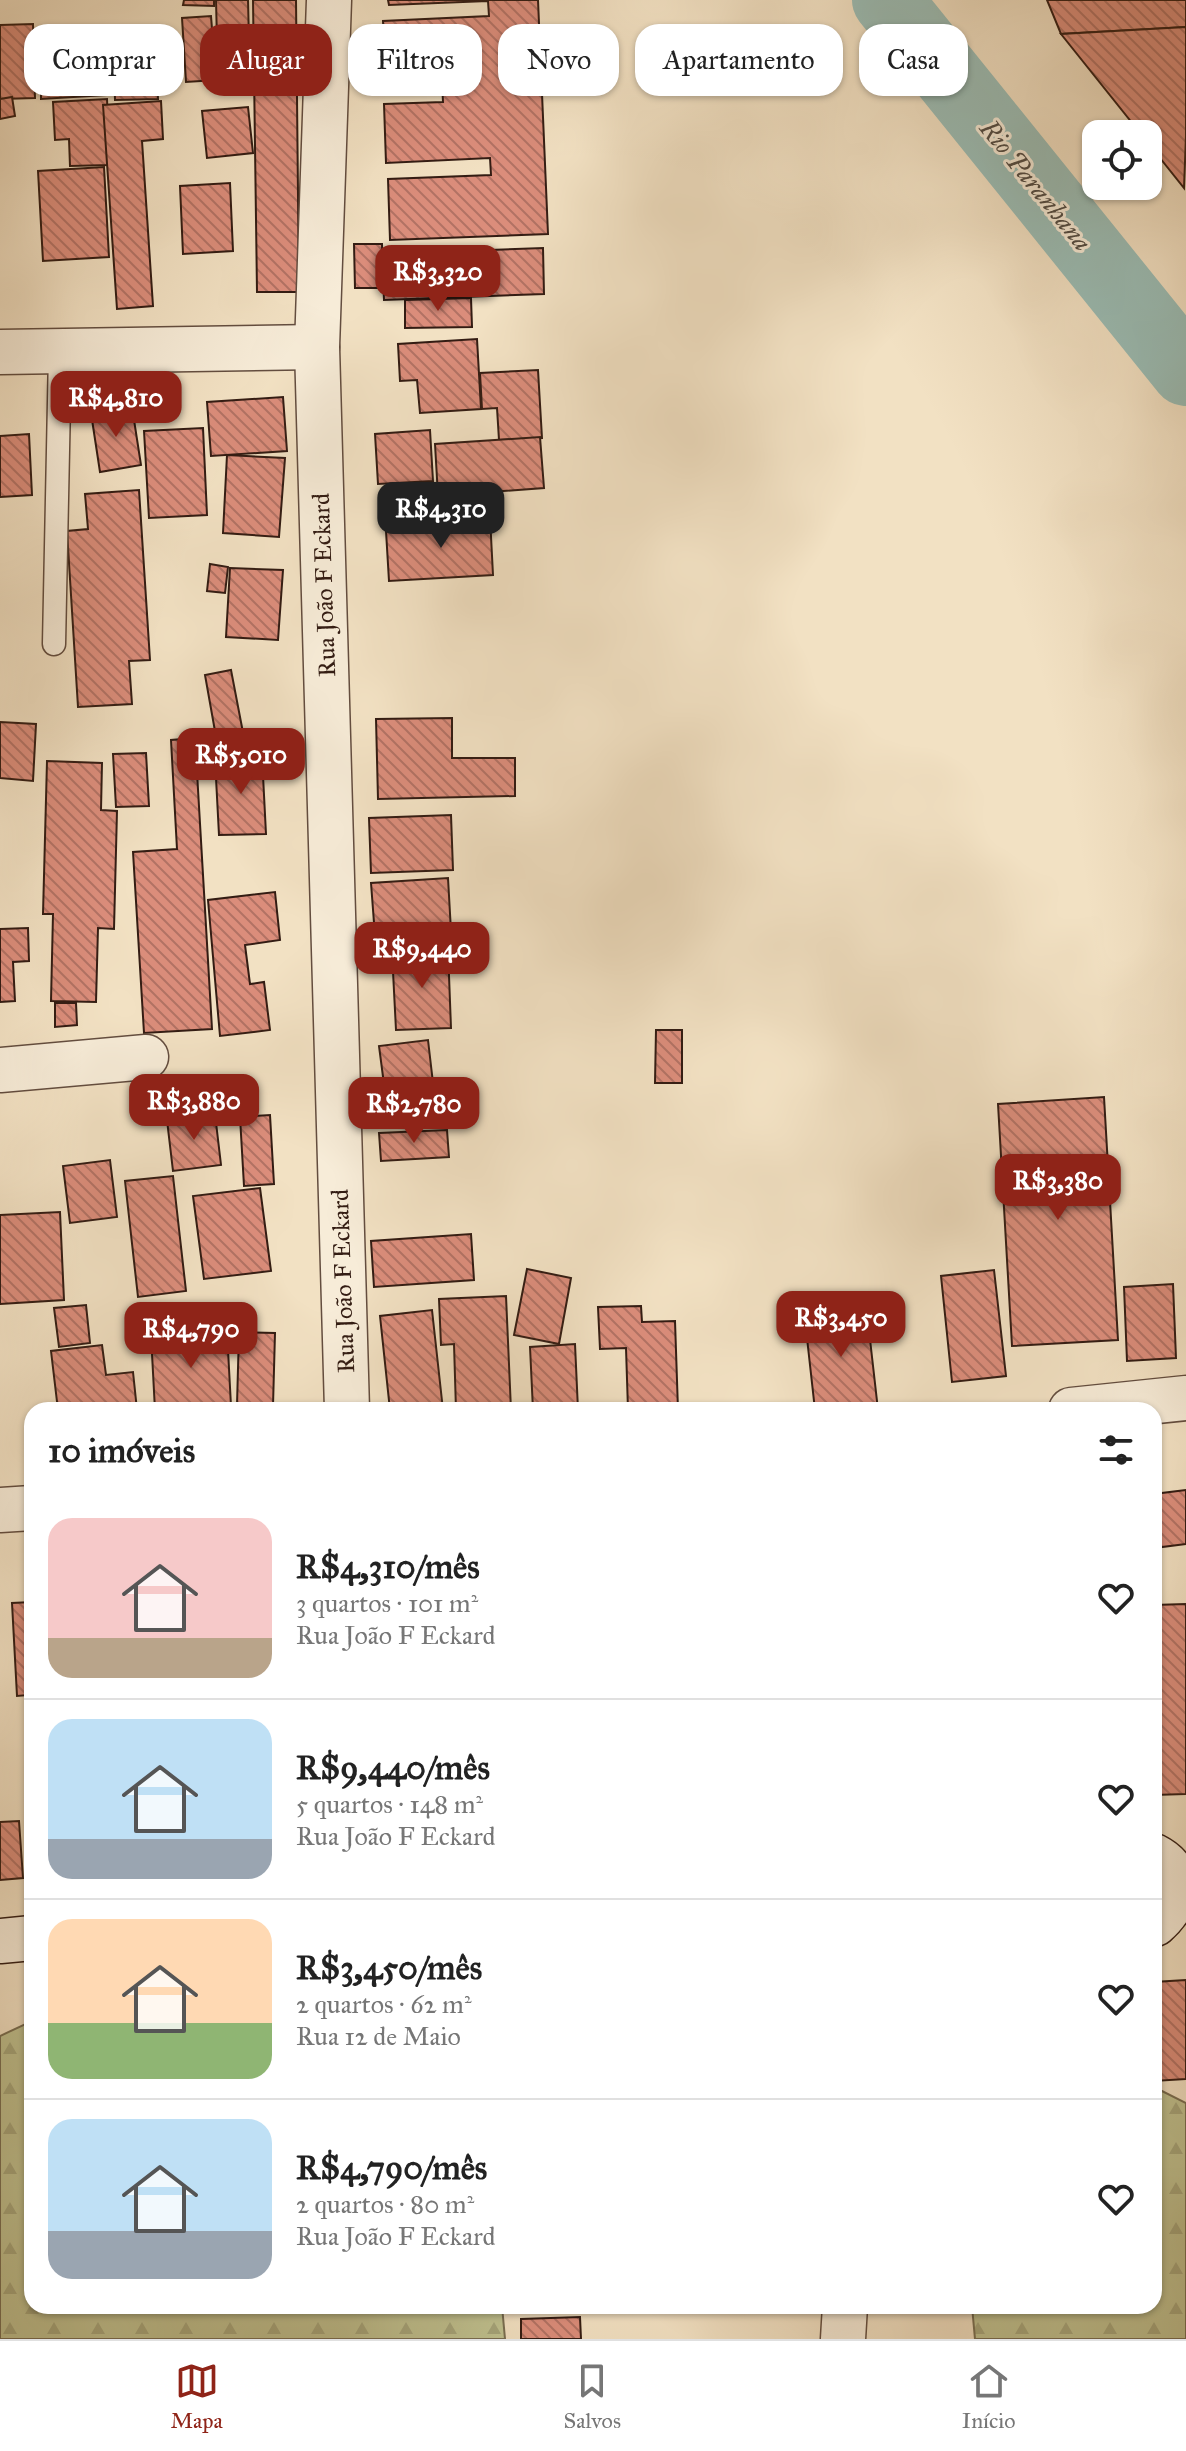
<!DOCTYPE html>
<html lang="pt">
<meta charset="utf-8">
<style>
:root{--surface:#fff;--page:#f2f2f2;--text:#222;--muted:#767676;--line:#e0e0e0;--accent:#8f2418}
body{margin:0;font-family:"IM FELL Great Primer",serif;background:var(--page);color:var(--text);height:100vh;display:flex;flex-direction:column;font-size:30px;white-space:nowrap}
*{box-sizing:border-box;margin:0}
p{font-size:26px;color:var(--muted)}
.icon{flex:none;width:44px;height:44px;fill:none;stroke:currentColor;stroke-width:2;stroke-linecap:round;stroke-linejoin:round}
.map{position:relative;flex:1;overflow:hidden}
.details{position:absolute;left:24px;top:1402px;width:1138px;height:912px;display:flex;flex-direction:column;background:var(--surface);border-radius:24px;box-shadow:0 2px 6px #0004}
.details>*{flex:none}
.hud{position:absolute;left:24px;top:24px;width:1138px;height:72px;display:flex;gap:16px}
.buttons{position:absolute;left:1082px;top:120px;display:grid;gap:16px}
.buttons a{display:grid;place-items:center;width:80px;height:80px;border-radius:16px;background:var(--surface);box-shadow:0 2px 6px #0004;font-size:40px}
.price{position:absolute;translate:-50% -68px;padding:0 18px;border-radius:16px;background:var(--accent);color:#fff;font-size:26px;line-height:52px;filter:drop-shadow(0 2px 4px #0008)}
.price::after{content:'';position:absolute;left:50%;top:48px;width:24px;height:18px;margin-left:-12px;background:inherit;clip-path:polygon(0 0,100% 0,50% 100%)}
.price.current{background:#222;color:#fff}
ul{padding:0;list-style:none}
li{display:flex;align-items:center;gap:24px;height:200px;padding:0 24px}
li+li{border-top:2px solid var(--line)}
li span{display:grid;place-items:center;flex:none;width:224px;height:160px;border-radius:24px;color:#555}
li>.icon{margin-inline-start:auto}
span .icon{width:96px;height:96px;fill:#fffc;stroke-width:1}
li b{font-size:34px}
h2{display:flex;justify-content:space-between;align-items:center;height:96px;padding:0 24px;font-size:34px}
.tag{padding:0 28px;border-radius:24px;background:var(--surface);box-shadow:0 2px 6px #0004;font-size:28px;line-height:72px}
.tag.current{background:var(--accent);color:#fff}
.dock{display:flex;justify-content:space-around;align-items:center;height:112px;border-top:2px solid var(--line);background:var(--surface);font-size:22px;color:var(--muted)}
.dock a{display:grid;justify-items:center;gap:4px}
.dock .current{color:var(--accent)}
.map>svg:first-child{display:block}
.forest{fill:url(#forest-firs);stroke:#796e52;stroke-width:2}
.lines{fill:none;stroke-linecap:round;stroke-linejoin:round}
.river{stroke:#9bbdb5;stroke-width:70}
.building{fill:url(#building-back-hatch);stroke:#331c13;stroke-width:2}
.service-casing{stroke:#634d3f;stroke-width:25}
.minor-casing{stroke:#634d3f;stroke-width:47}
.tertiary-casing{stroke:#634d3f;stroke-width:47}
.secondary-casing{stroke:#331c13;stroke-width:47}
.service{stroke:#f7ecd8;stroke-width:22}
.minor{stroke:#f7ecd8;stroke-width:44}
.tertiary{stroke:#f7ecd8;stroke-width:44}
.secondary{stroke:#f7ecd8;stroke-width:44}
.labels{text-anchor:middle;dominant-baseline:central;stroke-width:6;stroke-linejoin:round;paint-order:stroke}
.street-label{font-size:24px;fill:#331c13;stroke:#f7ecd8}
.water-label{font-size:26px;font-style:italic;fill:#524c44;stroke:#f7ecd8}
</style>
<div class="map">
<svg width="1186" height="2339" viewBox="0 0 1186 2339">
<defs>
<pattern id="forest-firs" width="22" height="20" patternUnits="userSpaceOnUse" patternTransform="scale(2)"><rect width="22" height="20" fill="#bfc190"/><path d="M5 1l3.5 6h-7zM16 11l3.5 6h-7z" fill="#a5a57b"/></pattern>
<pattern id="building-back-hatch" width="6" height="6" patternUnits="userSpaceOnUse" patternTransform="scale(2)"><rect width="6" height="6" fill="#db8d7b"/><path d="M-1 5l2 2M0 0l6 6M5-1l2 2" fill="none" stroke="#b27264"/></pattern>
</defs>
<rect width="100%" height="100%" fill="#f2e1c3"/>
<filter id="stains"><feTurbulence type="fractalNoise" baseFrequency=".0025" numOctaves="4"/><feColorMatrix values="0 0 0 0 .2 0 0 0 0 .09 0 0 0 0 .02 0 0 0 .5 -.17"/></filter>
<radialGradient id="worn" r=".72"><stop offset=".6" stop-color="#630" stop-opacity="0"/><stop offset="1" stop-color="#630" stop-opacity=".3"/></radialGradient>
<!-- forest -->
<g class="forest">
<polygon points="32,2021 32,2306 502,2306 505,2339 0,2339 0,2036"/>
<polygon points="1154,2087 1186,2103 1186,2339 975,2339 972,2306 1154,2306"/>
</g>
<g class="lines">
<!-- river -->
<polyline class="river" points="887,0 1186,371"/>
</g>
<!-- building -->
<g class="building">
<polygon points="184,0 214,0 214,6 183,5"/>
<polygon points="216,0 248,0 249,40 217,41"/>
<polygon points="253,0 296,0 299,292 257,292"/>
<polygon points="388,0 538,0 548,234 390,240 388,179 491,175 490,158 386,163 384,104 443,102 442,82 386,84 383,21 489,16 488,1 389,5"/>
<polygon points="1047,0 1186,0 1186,27 1061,34"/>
<polygon points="211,16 216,80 186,82 182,18"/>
<polygon points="33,24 35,98 0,99 0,25"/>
<polygon points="155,26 158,99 115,100 113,27"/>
<polygon points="1186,27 1186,136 1184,188 1148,143 1148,134 1141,134 1061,34"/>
<polygon points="254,45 254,66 216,66 216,46"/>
<polygon points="103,60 106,95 41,99 41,67"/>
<polygon points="12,97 15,116 0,119 0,99"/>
<polygon points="107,99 110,165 70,166 69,139 55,140 53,102"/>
<polygon points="161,101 163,139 142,141 153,306 117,309 103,105"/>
<polygon points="248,107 253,153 207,158 202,111"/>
<polygon points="104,167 109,257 43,261 38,171"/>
<polygon points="230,183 233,251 183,254 180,186"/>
<polygon points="354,244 382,244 383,288 355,288"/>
<polygon points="543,248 544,294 384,300 382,254"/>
<polygon points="471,298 472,327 405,328 405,300"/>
<polygon points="477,339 481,409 420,413 417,380 400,381 398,344"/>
<polygon points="538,370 542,438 499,440 497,408 482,409 480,373"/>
<polygon points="283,397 287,451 211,456 207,402"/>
<polygon points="132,407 141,465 100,472 91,413"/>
<polygon points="203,428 207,515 149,518 144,431"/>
<polygon points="430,430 433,481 378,484 375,434"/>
<polygon points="29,434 32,495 0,497 0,436"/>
<polygon points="540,437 544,488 438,496 435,444"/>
<polygon points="227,455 285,458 279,537 223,533"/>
<polygon points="139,490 150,660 129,661 132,704 78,707 67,531 88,529 85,494"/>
<polygon points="490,517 493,575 389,581 386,531 434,528 433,520"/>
<polygon points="210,564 228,567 225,593 207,591"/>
<polygon points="230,568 283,570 278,640 226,637"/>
<polygon points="231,670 245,743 218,748 205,675"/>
<polygon points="452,718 452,758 515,758 515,796 378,799 376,719"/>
<polygon points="0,722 36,724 33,781 0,778"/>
<polygon points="195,738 212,1029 144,1033 133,852 177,849 171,740"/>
<polygon points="146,753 149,806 116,807 113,754"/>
<polygon points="262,756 266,834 219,835 215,759"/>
<polygon points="47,761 102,763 101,810 117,811 114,929 98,928 96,1002 51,1001 53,914 43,914"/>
<polygon points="451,815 453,870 371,873 369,818"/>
<polygon points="448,878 451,931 375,936 371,883"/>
<polygon points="275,892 280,940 245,945 250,984 264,982 270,1030 220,1036 208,900"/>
<polygon points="28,928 29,961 13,962 15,1001 0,1002 0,929"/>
<polygon points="448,949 451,1028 396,1030 392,952"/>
<polygon points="55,1003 76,1003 77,1025 55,1027"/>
<polygon points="656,1030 682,1030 682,1083 655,1083"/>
<polygon points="428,1040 436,1109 388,1115 379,1046"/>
<polygon points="1104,1097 1118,1340 1012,1346 998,1104"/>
<polygon points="215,1114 221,1165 173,1171 167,1120"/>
<polygon points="270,1115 274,1184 244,1186 240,1117"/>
<polygon points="447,1130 449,1157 381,1161 379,1133"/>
<polygon points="110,1160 117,1217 70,1223 63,1166"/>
<polygon points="173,1176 186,1291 138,1297 125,1181"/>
<polygon points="260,1188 271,1271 204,1279 193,1196"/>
<polygon points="60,1212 64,1300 0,1304 0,1215"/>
<polygon points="471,1234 474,1280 374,1287 371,1241"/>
<polygon points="527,1269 571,1278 559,1344 514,1335"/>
<polygon points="994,1270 1006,1376 952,1382 941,1276"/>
<polygon points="1173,1284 1176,1358 1127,1361 1124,1287"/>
<polygon points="506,1296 511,1410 456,1410 454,1344 441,1345 439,1299"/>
<polygon points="866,1304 878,1410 815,1410 804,1311"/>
<polygon points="86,1305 90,1343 59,1347 54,1308"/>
<polygon points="641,1306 642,1322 675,1321 678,1410 628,1410 626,1348 600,1349 598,1307"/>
<polygon points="432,1310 443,1410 390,1410 380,1316"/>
<polygon points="227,1331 231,1406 155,1410 151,1335"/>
<polygon points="239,1332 275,1333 273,1406 237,1405"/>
<polygon points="575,1344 578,1410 533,1410 530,1347"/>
<polygon points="102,1345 106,1375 133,1372 137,1410 58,1410 51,1351"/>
<polygon points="1186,1490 1186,1544 1154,1548 1154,1494"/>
<polygon points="32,1602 32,1756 31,1756 28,1695 17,1696 12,1603"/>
<polygon points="1186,1604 1186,1794 1154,1795 1154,1605"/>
<polygon points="32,1801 32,1864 30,1864 27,1802"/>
<polygon points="19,1821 23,1878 0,1880 0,1822"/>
<polygon points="1186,1980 1186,2079 1154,2081 1154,1982"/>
<polygon points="580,2317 581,2339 521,2339 521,2319"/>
</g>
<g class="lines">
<defs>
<polyline id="service" points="54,644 60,353"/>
<g id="minor">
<polyline points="329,0 317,347 347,1410"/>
<polyline points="0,352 317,347"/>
<polyline points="0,1070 146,1057"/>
<polyline points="843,2339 845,2306"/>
</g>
<g id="tertiary">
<polyline points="1071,1410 1186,1398"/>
<polyline points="0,1510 32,1508"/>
</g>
<g id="secondary">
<path d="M1154,1856c32,16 25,47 1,68"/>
<polyline points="0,1941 32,1938"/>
</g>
</defs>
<!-- service casing -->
<use href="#service" class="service-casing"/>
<!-- minor casing -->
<use href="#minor" class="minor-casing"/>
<!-- tertiary casing -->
<use href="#tertiary" class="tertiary-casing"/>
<!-- secondary casing -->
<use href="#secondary" class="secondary-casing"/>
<!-- service -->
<use href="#service" class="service"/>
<!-- minor -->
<use href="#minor" class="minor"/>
<!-- tertiary -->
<use href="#tertiary" class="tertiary"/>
<!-- secondary -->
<use href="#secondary" class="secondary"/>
</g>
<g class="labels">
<!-- street labels -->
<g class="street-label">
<text transform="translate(324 585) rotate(-92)">Rua João F Eckard</text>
<text transform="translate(343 1281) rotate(-92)">Rua João F Eckard</text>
</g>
<!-- water labels -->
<g class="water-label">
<text transform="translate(1036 185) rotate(51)">Rio Paranhana</text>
</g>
</g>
<rect width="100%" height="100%" filter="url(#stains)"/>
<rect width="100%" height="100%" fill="url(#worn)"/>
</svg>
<div class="buttons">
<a><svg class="icon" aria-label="locate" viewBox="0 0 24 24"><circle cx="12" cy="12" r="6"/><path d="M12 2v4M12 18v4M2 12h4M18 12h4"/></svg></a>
</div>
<b class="price" style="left:438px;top:313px">R$3,320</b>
<b class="price" style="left:116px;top:439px">R$4,810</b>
<b class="price current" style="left:441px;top:550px">R$4,310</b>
<b class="price" style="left:241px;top:796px">R$5,010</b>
<b class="price" style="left:422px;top:990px">R$9,440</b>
<b class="price" style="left:194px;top:1142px">R$3,880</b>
<b class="price" style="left:414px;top:1145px">R$2,780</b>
<b class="price" style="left:1058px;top:1222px">R$3,380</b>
<b class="price" style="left:841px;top:1359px">R$3,450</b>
<b class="price" style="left:191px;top:1370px">R$4,790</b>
<div class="hud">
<a class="tag">Comprar</a>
<a class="tag current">Alugar</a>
<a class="tag">Filtros</a>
<a class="tag">Novo</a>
<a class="tag">Apartamento</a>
<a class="tag">Casa</a>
</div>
<section class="details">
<h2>10 imóveis<svg class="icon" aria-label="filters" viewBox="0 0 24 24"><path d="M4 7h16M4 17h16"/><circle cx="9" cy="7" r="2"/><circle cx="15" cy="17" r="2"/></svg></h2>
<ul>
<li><span style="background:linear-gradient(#f6c9c9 75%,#b9a48a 0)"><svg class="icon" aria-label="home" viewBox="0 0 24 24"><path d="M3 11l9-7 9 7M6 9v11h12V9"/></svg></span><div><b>R$4,310/mês</b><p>3 quartos · 101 m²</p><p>Rua João F Eckard</p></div><svg class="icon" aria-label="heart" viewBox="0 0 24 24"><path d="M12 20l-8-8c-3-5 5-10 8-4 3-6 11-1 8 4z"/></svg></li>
<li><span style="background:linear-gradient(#bfe0f5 75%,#9aa5b1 0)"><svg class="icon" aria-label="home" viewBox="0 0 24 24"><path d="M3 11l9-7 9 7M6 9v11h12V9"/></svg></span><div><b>R$9,440/mês</b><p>5 quartos · 148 m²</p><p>Rua João F Eckard</p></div><svg class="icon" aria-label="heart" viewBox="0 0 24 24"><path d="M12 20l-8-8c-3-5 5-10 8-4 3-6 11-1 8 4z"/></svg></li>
<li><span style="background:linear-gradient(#ffd9b3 65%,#8fb573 0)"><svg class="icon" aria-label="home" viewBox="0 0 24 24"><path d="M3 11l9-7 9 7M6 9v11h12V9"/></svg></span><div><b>R$3,450/mês</b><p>2 quartos · 62 m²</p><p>Rua 12 de Maio</p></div><svg class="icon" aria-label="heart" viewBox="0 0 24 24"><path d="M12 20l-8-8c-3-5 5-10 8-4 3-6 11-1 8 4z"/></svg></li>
<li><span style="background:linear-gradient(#bfe0f5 70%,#9aa5b1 0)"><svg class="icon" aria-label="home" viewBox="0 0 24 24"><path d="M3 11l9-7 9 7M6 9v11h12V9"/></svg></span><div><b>R$4,790/mês</b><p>2 quartos · 80 m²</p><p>Rua João F Eckard</p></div><svg class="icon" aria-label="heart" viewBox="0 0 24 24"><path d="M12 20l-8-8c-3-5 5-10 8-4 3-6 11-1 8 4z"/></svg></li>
</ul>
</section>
</div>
<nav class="dock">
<a class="current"><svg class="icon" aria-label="map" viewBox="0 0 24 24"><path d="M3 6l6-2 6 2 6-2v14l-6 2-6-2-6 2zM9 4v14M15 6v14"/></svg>Mapa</a>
<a><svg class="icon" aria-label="saved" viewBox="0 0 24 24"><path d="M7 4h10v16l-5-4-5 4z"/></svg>Salvos</a>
<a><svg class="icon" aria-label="home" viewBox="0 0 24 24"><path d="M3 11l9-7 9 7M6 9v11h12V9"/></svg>Início</a>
</nav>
